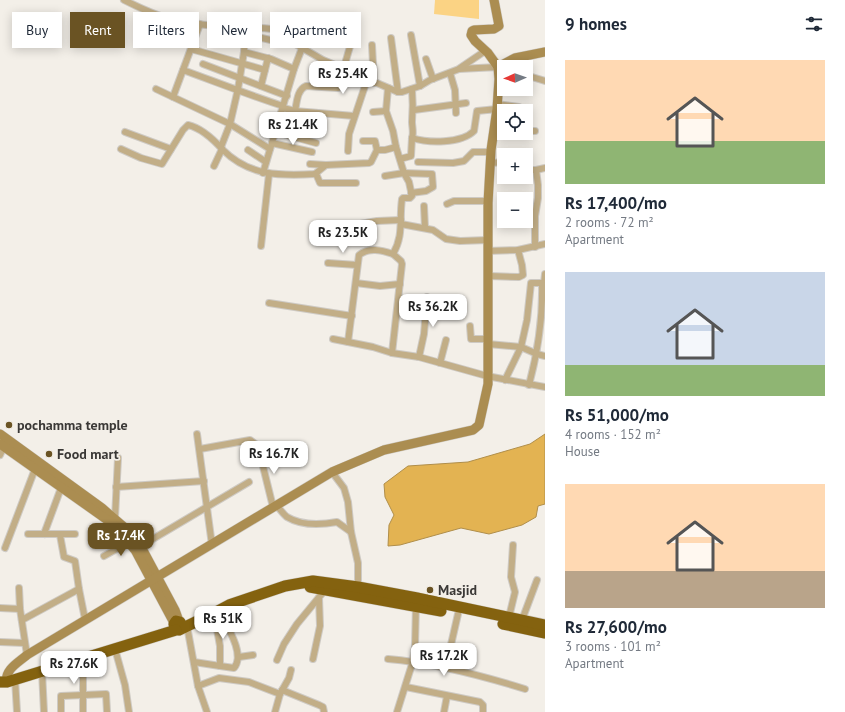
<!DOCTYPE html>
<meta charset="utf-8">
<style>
:root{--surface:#fff;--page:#f2f2f3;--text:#1f2937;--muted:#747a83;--accent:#6a5323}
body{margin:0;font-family:"PT Sans",sans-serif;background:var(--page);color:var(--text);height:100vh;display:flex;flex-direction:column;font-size:15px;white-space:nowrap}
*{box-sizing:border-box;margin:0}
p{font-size:13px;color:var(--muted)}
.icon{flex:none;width:22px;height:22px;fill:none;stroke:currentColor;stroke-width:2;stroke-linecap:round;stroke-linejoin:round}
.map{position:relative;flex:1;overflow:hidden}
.sheet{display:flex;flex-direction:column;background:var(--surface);width:300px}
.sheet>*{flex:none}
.top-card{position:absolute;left:12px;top:12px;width:380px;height:36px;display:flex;gap:8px}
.needle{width:26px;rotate:268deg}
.buttons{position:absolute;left:497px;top:60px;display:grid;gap:8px}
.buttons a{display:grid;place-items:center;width:36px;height:36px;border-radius:0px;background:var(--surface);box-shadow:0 2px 10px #0003;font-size:20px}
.price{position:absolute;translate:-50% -34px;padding:0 9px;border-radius:8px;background:#fff;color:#222;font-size:13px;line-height:26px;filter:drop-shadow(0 1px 2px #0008)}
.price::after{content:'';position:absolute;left:50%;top:24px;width:12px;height:9px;margin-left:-6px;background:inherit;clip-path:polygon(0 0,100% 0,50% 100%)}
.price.current{background:var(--accent);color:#fff}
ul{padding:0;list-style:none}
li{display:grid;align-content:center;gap:8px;height:212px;padding:0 20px}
li span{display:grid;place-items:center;height:124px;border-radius:0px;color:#555}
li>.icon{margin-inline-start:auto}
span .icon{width:72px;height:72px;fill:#fffc;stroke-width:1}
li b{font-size:17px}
h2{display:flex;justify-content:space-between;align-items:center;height:48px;padding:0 20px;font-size:17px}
.tag{padding:0 14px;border-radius:0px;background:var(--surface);box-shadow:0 2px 10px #0003;font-size:14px;line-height:36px}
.tag.current{background:var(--accent);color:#fff}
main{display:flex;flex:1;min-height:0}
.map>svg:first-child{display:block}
.green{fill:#fbd384}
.water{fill:#e3b352;stroke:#b08e4a}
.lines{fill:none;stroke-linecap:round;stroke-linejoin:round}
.street-casing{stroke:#cecac4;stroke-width:8}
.secondary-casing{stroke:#cecac4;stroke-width:10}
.highway-casing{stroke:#cecac4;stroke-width:12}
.street{stroke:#c2ae87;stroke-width:6}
.secondary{stroke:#ab8d51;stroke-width:9}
.highway{stroke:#84620f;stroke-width:11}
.poi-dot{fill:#6a5323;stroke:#f3efe8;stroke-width:1.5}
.labels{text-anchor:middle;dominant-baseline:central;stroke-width:3.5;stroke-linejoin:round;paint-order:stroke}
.poi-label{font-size:14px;font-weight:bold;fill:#3a3836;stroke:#f3efe8;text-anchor:start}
</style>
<main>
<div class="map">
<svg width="545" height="712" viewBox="0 0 545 712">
<rect width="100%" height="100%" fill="#f3efe8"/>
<!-- green -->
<polygon class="green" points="435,0 479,0 479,19 434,14"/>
<!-- water -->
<polygon class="water" points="545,434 545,504 538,506 536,517 522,525 489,534 461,528 400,545 388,546 389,525 394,515 385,497 384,484 408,466 468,462 530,444"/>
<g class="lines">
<defs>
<g id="street">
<path d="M124,0c14,7 28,14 43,18 34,10 71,8 106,11l10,4 9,9 31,18 75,32h4l18,-6 10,-6 29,-11 39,-2"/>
<polyline points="245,34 279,42 292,42"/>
<polyline points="411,35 420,86"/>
<polyline points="391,38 398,92"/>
<polyline points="372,45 374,83"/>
<polyline points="191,49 265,70"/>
<polyline points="244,52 271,59 294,69"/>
<polyline points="426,59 433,79"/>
<polyline points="203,64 287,96"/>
<polyline points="460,68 485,51"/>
<path d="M183,70c33,12 66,25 100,36"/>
<polyline points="450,73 455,90 456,113"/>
<polyline points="526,78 532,77 545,81"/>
<polyline points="261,86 268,58"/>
<polyline points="156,89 230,124 270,149"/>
<path d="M412,89c1,11 1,21 0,33 0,5 2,10 0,16 16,5 49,6 62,-7l3,-20 20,-2"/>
<polyline points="173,97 200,24"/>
<polyline points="497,104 519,107"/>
<polyline points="283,108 295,111 354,116"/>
<polyline points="414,110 466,103"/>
<path d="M295,111c2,-9 2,-21 11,-25l32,2 13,-45"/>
<polyline points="373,112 386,111"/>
<polyline points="494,129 504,130"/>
<polyline points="526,131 535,131"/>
<polyline points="125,132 171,149"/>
<polyline points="276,132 316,143"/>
<polyline points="363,141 375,141 377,150"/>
<polyline points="272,143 312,152"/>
<polyline points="221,147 230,124 238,89 244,52 245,27"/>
<path d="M121,149l20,9 21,6 21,-34 5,-5c14,3 26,15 35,25 26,26 57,26 92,24l11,-9 43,-2 2,-1 6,-12h8l11,-3 -3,-16 -7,-20 2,-23"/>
<polyline points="248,150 266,162"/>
<polyline points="348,151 349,134 367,80"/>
<polyline points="400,159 411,156 412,138"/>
<polyline points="418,162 453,163 464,161 473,152 491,152"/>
<polyline points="491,163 504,162"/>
<polyline points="310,164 326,165"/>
<polyline points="214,166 222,149"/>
<polyline points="526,170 536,170 545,168"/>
<polyline points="263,173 294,69 302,48"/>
<polyline points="315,174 317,176 320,183 356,183"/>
<polyline points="385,176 404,173 432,174 433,187 426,191 411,193"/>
<polyline points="447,204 454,201 489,201"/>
<polyline points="424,206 425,228"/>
<polyline points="401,224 433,230 446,239 460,241 488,240"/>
<polyline points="338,228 377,221 401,220"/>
<polyline points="261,246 269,174"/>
<polyline points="535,247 535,216 538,198 538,185 536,170"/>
<polyline points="487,251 518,250 545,244"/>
<polyline points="328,263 357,265"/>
<polyline points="489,276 519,277 523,275 522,265 518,250"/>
<polyline points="356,283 380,286 400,284"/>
<polyline points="269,303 352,316"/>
<polyline points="470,326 471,339 488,339"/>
<polyline points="333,339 373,347 392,353 419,357 487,376 545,387"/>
<path d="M348,342l11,-87c10,-8 22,-5 34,-1"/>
<polyline points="488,344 521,347 537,354 545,356"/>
<path d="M392,353l10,-89 -1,-3 -8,-7c11,-19 6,-34 9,-55l1,-1h7l2,-2 -3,-14 -5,-9 -8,-26"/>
<polyline points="419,357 424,334 427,297"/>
<polyline points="440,363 446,340"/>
<polyline points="505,380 521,347 527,320 531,283 544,283 545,274"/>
<path d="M529,385c9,-34 14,-67 13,-102"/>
<polyline points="197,434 212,545"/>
<polyline points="200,449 250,440 258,446 273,507"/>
<polyline points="0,455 5,444"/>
<polyline points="332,472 344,488 348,502 351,532 358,563 358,587"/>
<polyline points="116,487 204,481"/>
<path d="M276,505c4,4 7,9 11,12 15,9 34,8 50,5l14,10"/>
<polyline points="115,518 118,458"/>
<polyline points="28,534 75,534"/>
<polyline points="44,534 61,488"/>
<polyline points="60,535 64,557 75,561 79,589 85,619"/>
<polyline points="141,546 249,482"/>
<polyline points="5,548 35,469"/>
<polyline points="104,556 129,542"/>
<polyline points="19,588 20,609 27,655"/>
<polyline points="0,608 20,609"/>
<path d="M219,611c7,14 27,43 15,57l-14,-2"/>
<polyline points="509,617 515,592 511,577 513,545"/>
<polyline points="22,620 79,589"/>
<polyline points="522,620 537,580"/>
<polyline points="187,626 198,686 207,712"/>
<polyline points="0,642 24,643"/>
<polyline points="115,649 125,685 129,712"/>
<polyline points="450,649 458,614"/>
<polyline points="239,657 253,655"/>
<polyline points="83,658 83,712"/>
<polyline points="313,659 320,626 319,598"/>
<path d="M388,659c47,4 92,16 137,30"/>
<polyline points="277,660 284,644 297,624 325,590"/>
<polyline points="194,662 220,666 220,646 214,613"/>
<polyline points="42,671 44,712"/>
<polyline points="15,679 17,712"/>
<polyline points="198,686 219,678 249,682 280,694"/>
<polyline points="406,687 480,702 483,705 483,712"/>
<polyline points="282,690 319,705 323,707 324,712"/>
<polyline points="61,712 61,696 106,694 107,712"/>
<polyline points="275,712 280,694 289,678 291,670"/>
<polyline points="397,712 413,661 415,647 416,604"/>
<polyline points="444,712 447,696"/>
</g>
<g id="secondary">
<polyline points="498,67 515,58 545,52"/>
<polyline points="0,434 102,508 124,527 144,552 175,610 179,621"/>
<polyline points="0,444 113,524 135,550 174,623"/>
<path d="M7,682c-3,-12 12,-20 20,-27l305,-183 52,-22 89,-20 6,-5 9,-41v-181l3,-53 6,-41 2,-30 -1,-12 -10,-14 -13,-12 -4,-6 1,-4 2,-1 20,-1 5,-3 -5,-26"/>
</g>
<g id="highway">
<polyline points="310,587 441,611"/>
<polyline points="503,624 545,633"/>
<polyline points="182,628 182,626 180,622 176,621 174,624 175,629 179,630 214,613 229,605 285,586 313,581 358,587 417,598 545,625"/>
<polyline points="0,682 7,682 176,630"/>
</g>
</defs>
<!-- street casing -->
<use href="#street" class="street-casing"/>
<!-- secondary casing -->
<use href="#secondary" class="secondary-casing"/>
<!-- highway casing -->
<use href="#highway" class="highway-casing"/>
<!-- street -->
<use href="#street" class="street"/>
<!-- secondary -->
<use href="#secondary" class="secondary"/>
<!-- highway -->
<use href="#highway" class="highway"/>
</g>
<!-- markers -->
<g class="poi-dot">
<circle cx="9" cy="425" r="4"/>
<circle cx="49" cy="454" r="4"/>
<circle cx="430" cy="590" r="4"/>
</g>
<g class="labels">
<!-- poi labels -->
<g class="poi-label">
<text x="17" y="425">pochamma temple</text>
<text x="57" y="454">Food mart</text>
<text x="438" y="590">Masjid</text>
</g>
</g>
</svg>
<div class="buttons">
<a><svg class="needle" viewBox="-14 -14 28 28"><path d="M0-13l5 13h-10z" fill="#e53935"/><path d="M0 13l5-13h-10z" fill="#747a83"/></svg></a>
<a><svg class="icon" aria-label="locate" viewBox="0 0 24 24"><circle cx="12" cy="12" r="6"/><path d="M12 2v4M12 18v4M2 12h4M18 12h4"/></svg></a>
<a>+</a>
<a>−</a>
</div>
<b class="price" style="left:343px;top:95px">Rs 25.4K</b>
<b class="price" style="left:293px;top:146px">Rs 21.4K</b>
<b class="price" style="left:343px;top:254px">Rs 23.5K</b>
<b class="price" style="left:433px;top:328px">Rs 36.2K</b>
<b class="price" style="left:274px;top:475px">Rs 16.7K</b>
<b class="price current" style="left:121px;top:557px">Rs 17.4K</b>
<b class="price" style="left:223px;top:640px">Rs 51K</b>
<b class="price" style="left:444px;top:677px">Rs 17.2K</b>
<b class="price" style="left:74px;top:685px">Rs 27.6K</b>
<div class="top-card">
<a class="tag">Buy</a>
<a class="tag current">Rent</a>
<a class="tag">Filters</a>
<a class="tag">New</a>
<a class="tag">Apartment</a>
</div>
</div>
<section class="sheet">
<h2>9 homes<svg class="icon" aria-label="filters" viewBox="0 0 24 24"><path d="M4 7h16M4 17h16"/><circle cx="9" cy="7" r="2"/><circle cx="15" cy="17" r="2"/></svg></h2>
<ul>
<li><span style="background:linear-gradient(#ffd9b3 65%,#8fb573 0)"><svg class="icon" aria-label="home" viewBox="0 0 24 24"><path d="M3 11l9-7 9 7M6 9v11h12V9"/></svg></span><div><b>Rs 17,400/mo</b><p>2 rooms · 72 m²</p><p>Apartment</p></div></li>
<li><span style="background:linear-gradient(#c9d6e8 75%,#8fb573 0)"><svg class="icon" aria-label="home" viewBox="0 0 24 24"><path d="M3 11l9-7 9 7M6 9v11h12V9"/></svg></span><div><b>Rs 51,000/mo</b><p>4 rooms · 152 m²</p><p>House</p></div></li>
<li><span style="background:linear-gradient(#ffd9b3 70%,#b9a48a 0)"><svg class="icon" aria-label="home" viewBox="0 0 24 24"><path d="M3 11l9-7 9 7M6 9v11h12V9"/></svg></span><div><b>Rs 27,600/mo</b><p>3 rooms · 101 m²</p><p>Apartment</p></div></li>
</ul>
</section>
</main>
